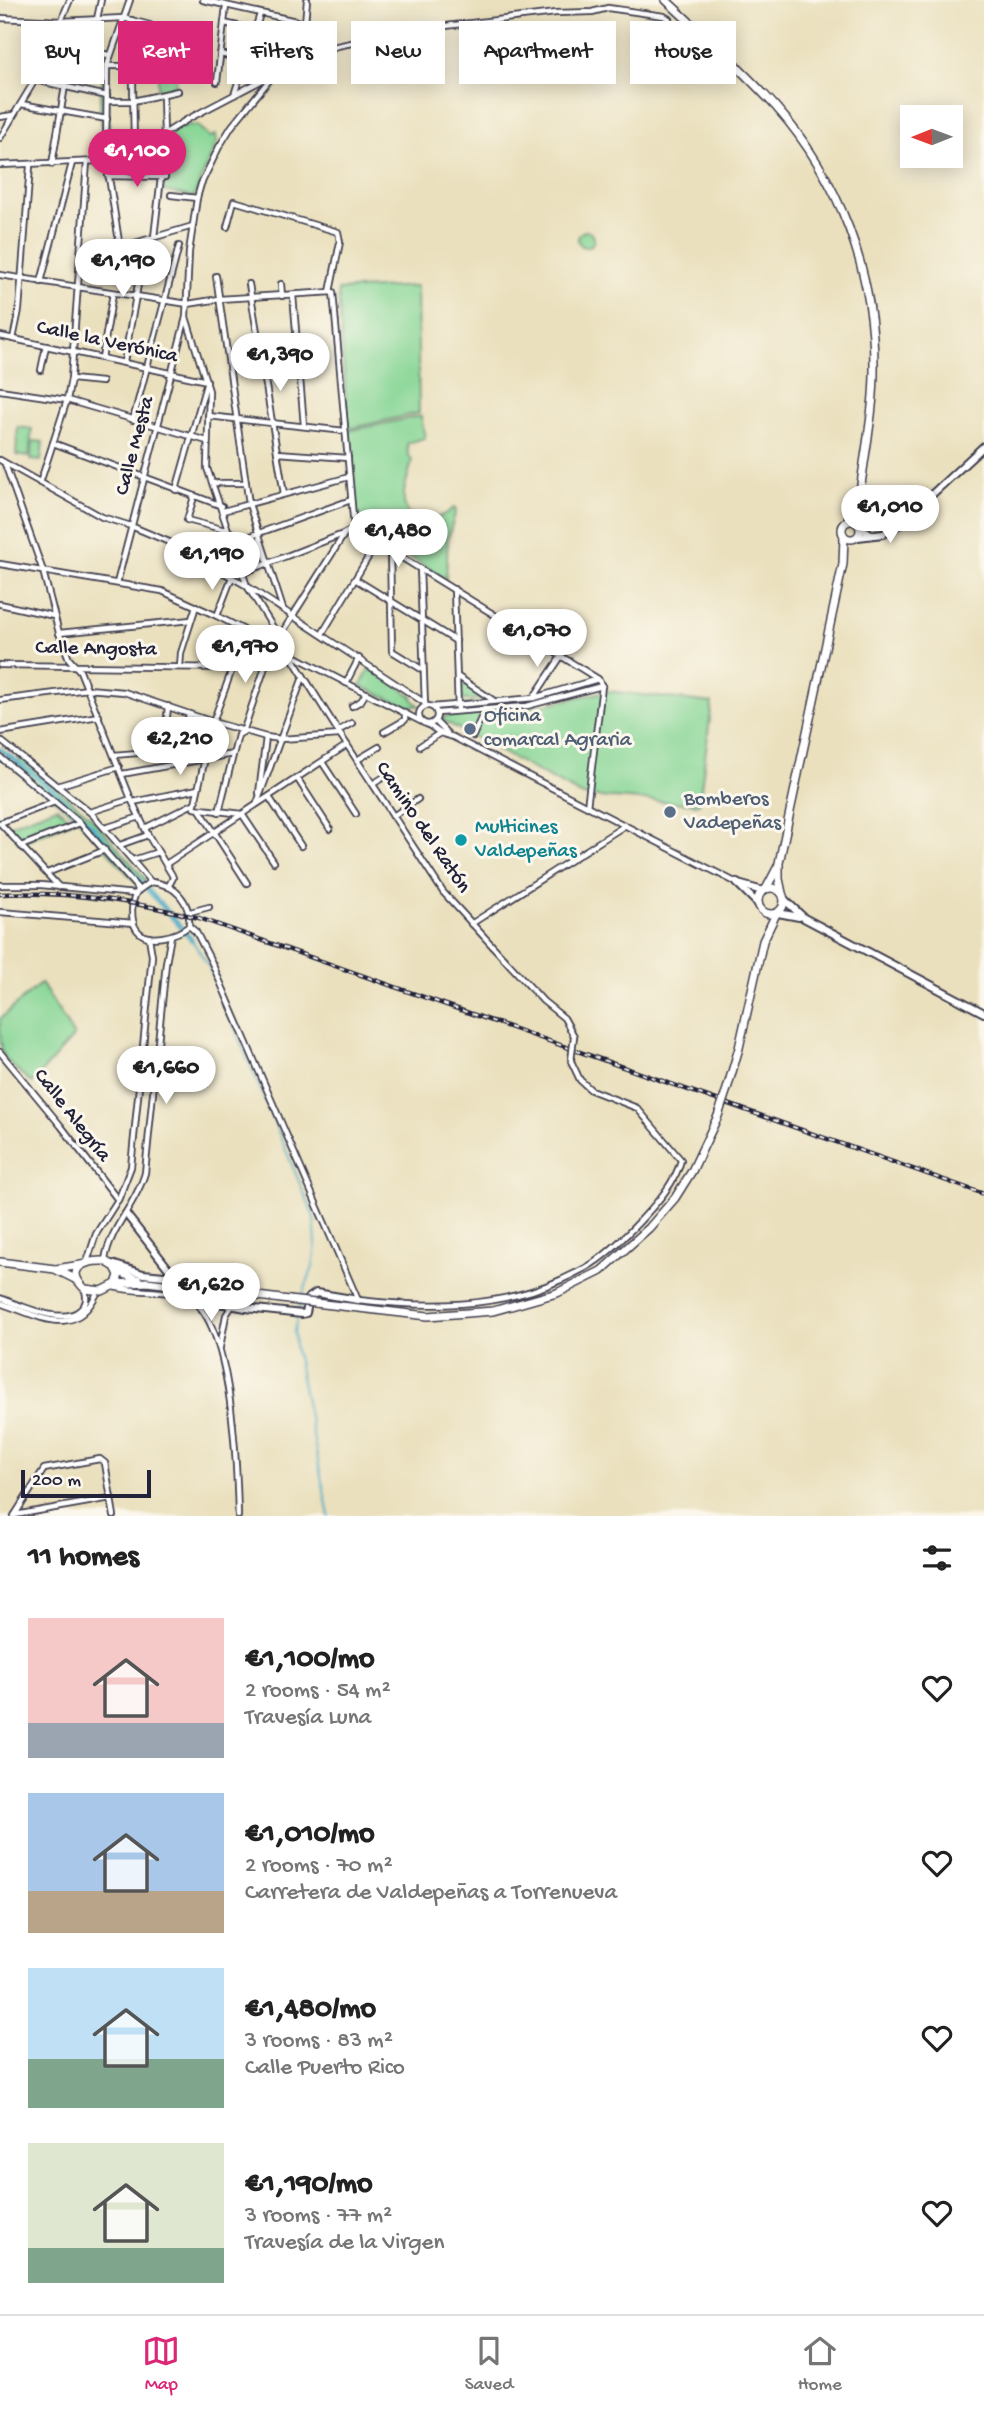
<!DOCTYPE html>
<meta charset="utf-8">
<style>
:root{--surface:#fff;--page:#f6f6f6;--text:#222;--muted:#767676;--line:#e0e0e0;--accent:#db2777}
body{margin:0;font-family:"Gochi Hand",sans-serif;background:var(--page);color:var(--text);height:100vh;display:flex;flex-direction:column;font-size:26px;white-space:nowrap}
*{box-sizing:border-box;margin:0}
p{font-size:23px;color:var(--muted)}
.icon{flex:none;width:38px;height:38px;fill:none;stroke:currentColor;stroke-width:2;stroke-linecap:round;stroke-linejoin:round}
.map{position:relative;height:1516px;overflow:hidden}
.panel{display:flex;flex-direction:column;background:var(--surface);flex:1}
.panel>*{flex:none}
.banner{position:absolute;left:21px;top:21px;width:943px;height:63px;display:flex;gap:14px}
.needle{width:46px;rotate:269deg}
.controls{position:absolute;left:900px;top:105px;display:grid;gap:14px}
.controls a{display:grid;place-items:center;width:63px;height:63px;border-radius:0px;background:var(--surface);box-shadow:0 4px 18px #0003;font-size:35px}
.scale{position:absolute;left:21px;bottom:18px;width:130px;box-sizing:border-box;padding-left:7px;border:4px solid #22223b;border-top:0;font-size:19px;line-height:24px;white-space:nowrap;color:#22223b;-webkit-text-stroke:5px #fbf7ec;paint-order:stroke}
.price{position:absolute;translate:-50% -60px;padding:0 16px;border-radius:24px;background:#fff;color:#222;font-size:23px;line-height:46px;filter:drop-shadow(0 2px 4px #0008)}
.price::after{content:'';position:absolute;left:50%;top:42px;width:21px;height:16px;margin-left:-10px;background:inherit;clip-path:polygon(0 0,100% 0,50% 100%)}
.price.on{background:var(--accent);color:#fff}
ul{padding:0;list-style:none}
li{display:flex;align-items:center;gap:21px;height:175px;padding:0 28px}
li span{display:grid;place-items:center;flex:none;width:196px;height:140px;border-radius:0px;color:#555}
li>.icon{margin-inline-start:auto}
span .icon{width:84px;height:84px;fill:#fffc;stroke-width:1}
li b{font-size:30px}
h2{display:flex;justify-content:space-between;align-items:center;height:84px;padding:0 28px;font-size:30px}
.chip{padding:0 24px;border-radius:0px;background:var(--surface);box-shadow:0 4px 18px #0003;font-size:24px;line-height:63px}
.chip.on{background:var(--accent);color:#fff}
.dock{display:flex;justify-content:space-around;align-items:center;height:98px;border-top:2px solid var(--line);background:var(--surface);font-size:19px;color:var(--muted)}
.dock a{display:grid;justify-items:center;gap:4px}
.dock .on{color:var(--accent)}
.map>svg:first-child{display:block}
.green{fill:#87d695;stroke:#547c68;stroke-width:2}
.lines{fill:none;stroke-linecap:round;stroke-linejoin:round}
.stream{stroke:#43a7c3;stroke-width:2}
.canal{stroke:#43a7c3;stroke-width:4.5}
.street-casing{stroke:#403e4e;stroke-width:8}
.secondary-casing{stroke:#403e4e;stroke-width:10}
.primary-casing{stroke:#403e4e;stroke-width:10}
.street{stroke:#fff;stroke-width:4.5}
.secondary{stroke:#fff;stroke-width:6}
.primary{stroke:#fff;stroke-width:7}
.rail-casing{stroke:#22223b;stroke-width:4.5}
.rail{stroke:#fbf7ec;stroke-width:2;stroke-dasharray:5;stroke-linecap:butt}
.street-bridge-casing{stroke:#403e4e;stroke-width:8;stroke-linecap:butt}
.primary-bridge-casing{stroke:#403e4e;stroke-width:10;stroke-linecap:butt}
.street-bridge{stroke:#fff;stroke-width:4.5}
.primary-bridge{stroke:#fff;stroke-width:7}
.service-dot{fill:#5c6f8a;stroke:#fbf7ec;stroke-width:2.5}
.culture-dot{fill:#0f9aa8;stroke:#fbf7ec;stroke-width:2.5}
.labels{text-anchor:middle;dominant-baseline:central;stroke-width:6;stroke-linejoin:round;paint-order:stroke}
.street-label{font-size:21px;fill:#22223b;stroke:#fbf7ec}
.service-label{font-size:21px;fill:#4e5e75;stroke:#fbf7ec;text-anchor:start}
.culture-label{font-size:21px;fill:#0d838f;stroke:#fbf7ec;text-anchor:start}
</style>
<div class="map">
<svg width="984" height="1516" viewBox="0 0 984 1516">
<rect width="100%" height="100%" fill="#fbf7ec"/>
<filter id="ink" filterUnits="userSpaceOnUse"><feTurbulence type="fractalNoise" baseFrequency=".0143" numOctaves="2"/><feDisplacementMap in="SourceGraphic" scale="14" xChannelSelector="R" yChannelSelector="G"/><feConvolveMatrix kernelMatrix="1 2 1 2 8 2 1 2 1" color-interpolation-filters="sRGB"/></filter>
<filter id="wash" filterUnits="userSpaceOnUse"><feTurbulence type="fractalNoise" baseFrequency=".00686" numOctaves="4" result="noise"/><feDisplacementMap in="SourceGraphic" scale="28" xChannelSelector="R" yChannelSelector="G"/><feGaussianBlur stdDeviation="1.57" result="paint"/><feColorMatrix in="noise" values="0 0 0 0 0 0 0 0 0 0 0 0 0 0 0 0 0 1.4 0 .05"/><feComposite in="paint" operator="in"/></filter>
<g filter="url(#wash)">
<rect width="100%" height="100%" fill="#eae0bd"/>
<!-- green -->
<g class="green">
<polygon points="141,30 159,34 160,45 176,51 176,85 161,91 158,87 158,70 141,70"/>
<polygon points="103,66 108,67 109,136 130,137 131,146 104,157 100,106"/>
<polygon points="190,125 198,126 210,137 216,135 217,142 194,197 163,191 166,174 164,140 174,130"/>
<circle cx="586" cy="239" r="8"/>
<polygon points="417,286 419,413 348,429 338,290"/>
<path d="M421,416l4,22 -18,5 1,11 4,7c-2,10 -7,22 -8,32 -3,36 31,31 50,15l2,2 -8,29 -2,40 -88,-54 -10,-94z"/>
<polygon points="18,427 32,429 29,457 16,455"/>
<polygon points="33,441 43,442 41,461 31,460"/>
<polygon points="370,666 412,696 413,700 420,706 405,706 361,686"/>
<polygon points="461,682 488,699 462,700"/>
<polygon points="595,682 596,685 530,703 461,709 461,705 527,700"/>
<polygon points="607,691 712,703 699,804 583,796 444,721 442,717 543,705"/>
<polygon points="21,758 91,817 146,880 139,886 73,813 14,769"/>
<polygon points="57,807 69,817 71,822 20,843 7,826"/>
<path d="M41,983l33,53 -42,47c-30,-26 -32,-22 -32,-64z"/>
</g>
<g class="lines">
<!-- stream -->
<g class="stream">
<polyline points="192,940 208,965 314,1217 316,1244 313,1267 301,1299"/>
<polyline points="300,1304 294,1331 295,1347 329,1516"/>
</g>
<!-- canal -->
<polyline class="canal" points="0,749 42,781 91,825 192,940"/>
</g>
</g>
<g filter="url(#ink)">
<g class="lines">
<defs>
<g id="street">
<polyline points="203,0 305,23"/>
<polyline points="307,0 305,23 289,56 232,126 219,147 201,184 197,198 189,252 186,317 209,391 207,468 247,586 338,731 443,892 543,1001 564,1018 574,1036"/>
<polyline points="0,18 61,21 123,18 150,25"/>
<polyline points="97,19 101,0"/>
<polyline points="132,20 134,147"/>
<polyline points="224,23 299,39"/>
<polyline points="50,46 110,55"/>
<polyline points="220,54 281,67"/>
<polyline points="107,66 132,66"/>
<polyline points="281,69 300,58 337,46 420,29 556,13 592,12 608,8 664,16 669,19"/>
<polyline points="35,80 107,96"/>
<polyline points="217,82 226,6"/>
<polyline points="234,95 260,14"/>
<polyline points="107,101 133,101 178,91"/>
<polyline points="21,104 107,119"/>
<polyline points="0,117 13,115"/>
<polyline points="0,138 35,80 70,0"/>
<polyline points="52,164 71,50"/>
<polyline points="0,165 99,161 164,134 188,119 270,76"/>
<polyline points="108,176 165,177 163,95"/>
<polyline points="171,195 197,198"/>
<polyline points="227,227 234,201 338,232 340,242 330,292"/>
<polyline points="154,237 161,177"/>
<polyline points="120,248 106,158 107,66 130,0"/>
<polyline points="80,259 193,226"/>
<polyline points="0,275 188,304 219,299 333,292 354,528"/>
<polyline points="216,276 249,504 283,609"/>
<polyline points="41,282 72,163"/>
<polyline points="249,284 284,494"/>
<polyline points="281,284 282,296"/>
<polyline points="293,295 304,426"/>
<polyline points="0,336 207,381 176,490"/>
<polyline points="13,339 19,310 30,166"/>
<polyline points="102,358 113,293"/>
<polyline points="124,362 146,240"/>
<polyline points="41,370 46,346"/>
<polyline points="71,379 102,382"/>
<polyline points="0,390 67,400 207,441"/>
<polyline points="208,416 345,431"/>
<polyline points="133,420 179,246"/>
<polyline points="53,443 222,506"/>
<polyline points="277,453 348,458"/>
<polyline points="0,460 102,517 131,526 174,544 247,586 425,703"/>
<polyline points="5,464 43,571 59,633 69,659 80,671 131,799 148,835 172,875 173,878 168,887"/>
<polyline points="40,483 67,400 71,379 87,162"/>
<polyline points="213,483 246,483"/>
<polyline points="194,497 187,520 229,531"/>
<polyline points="223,511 349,477"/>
<polyline points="354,528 598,679"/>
<polyline points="234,542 351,500"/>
<polyline points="390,549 392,651 423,670"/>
<polyline points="0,564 162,591 217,616 420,721"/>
<polyline points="420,568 425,705"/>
<polyline points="243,573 343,534"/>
<polyline points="355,579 456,641"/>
<polyline points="117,583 186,317"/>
<polyline points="454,589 458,710"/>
<polyline points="0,604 54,616"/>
<polyline points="217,616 232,577"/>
<polyline points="246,631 213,722 194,808 242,814 274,862"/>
<polyline points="59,633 191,620"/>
<polyline points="322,634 378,541"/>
<polyline points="280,636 345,533 354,528"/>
<polyline points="0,665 233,668"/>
<polyline points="180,667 181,653 196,606"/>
<polyline points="457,676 493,700"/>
<polyline points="346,683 359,658"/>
<polyline points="534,697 562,655"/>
<polyline points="0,700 88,689 124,692 213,722 266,737 281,739 340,735"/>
<circle cx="428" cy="715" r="9"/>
<polyline points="352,706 361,701 366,693"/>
<polyline points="432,707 534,698 598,679 602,686"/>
<polyline points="437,713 527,706 602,686"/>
<polyline points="435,721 447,733"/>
<polyline points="427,724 440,733 453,737 737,883"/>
<polyline points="338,731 352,723"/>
<polyline points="0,732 99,716"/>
<polyline points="384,732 405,720 405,714"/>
<polyline points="473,736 485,709"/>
<polyline points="138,738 139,752"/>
<polyline points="0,740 92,814 151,882"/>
<polyline points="420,746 440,733"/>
<polyline points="164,750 168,706"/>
<polyline points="114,755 183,749"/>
<polyline points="0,757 80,823 139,890"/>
<polyline points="357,760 379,747"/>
<polyline points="322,762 356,814"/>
<polyline points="181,764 189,714"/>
<polyline points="122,774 233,754"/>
<polyline points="297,778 330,829"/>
<polyline points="373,784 387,775"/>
<polyline points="57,786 119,767"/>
<polyline points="259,793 266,737"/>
<polyline points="269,797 301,846"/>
<polyline points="133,802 198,789"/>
<polyline points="257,803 303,677"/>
<polyline points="587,807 602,686"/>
<polyline points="200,810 247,883"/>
<polyline points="90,812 131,799"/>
<polyline points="219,812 238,735 243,732 264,670 270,644"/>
<polyline points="393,816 418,799"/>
<polyline points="0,823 59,887"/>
<polyline points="0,823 55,802"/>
<polyline points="105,828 140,817"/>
<polyline points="145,828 195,803"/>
<polyline points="120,845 148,835"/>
<polyline points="21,846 80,823"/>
<polyline points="133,860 158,852"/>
<polyline points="166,864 347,745"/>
<polyline points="47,873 105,850"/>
<path d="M151,882c25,2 40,20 38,44 -11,9 -41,19 -52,4 -7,-9 -6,-30 0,-38 4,-4 9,-7 14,-10z"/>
<polyline points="0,885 41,885 135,894"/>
<polyline points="0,912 134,923"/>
<polyline points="190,912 209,907"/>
<polyline points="471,924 624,826"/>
<path d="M189,926l7,6 16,31 146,337c69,8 140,9 205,-21 10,-5 20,-9 29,-15 18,-12 33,-27 48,-43 16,-17 36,-39 41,-61l-44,-52 -46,-18 -11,-10 -9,-19"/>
<polyline points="0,1052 61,1126 118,1200"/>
<path d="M105,1260c5,-33 31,-55 40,-87l21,-210 5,-27"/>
<polyline points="87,1262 96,1234 119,1198 131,1167 152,956 149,937"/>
<path d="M113,1287c21,6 54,2 74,10 46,20 50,175 51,219"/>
<path d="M0,1298c20,7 63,28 80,12 7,-6 7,-12 5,-20"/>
<path d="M0,1303c39,13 76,38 98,-12"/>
<polyline points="220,1347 226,1315 232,1306"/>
<polyline points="15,1515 111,1498"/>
<polyline points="14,1516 44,1469 100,1459 105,1463 114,1516"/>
</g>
<g id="secondary">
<polyline points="860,527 872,535"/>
<polyline points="858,537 883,534 900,524 984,446"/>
<polyline points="737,883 758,904"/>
<polyline points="738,884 763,891"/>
<polyline points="785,900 804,918 984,1013"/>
<polyline points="778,913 799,917"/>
<polyline points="126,1214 175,1277"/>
<polyline points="112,1264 143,1274 175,1277"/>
<polyline points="187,1297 246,1308 302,1314 306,1313 309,1298 316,1293 358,1300"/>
</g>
<g id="primary">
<path d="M666,0c37,35 76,69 110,107 63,71 98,164 98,258 1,53 -14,105 -17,158"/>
<circle cx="851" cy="530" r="9"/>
<polyline points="847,522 856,495"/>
<circle cx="771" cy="901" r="13"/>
<polyline points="766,889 778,866"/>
<polyline points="782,893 779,879 779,863 843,564 844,536"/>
<polyline points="727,1089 739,1048 763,941 776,914"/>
<path d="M105,1261l10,6 4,8 -3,9 -14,7 -17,-2c-21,-20 -1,-29 20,-28z"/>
<polyline points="0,1262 55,1269 77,1280"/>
<polyline points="116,1268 122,1273 139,1280"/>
<polyline points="56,1269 81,1265"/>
<polyline points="116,1284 147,1282 289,1300"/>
<polyline points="315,1303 428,1316 493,1311 557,1293 601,1271 649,1228 675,1198 692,1171 718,1116"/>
</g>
</defs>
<!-- street casing -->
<use href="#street" class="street-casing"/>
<!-- secondary casing -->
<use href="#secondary" class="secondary-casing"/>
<!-- primary casing -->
<use href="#primary" class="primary-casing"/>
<!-- street -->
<use href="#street" class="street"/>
<!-- secondary -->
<use href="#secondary" class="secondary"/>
<!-- primary -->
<use href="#primary" class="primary"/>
<defs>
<path id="rail" d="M0,894c68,-3 134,7 199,24l785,276"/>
</defs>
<!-- rail casing -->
<use href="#rail" class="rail-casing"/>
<!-- rail -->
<use href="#rail" class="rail"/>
<defs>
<polyline id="street-bridge" points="571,1061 574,1036"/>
<g id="primary-bridge">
<polyline points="718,1116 727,1089"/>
<polyline points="289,1300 315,1303"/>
</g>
</defs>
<!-- street-bridge casing -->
<use href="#street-bridge" class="street-bridge-casing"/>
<!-- primary-bridge casing -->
<use href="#primary-bridge" class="primary-bridge-casing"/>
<!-- street-bridge -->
<use href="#street-bridge" class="street-bridge"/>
<!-- primary-bridge -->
<use href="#primary-bridge" class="primary-bridge"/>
</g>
</g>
<!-- markers -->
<g class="service-dot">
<circle cx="470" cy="729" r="7"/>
<circle cx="670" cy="812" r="7"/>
</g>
<circle class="culture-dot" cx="461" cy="840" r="7"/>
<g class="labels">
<!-- street labels -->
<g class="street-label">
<text transform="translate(107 343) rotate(12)">Calle la Verónica</text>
<text transform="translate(136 446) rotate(-75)">Calle Mesta</text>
<text transform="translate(96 650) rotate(1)">Calle Angosta</text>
<text transform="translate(422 828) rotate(56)">Camino del Ratón</text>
<text transform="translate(71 1116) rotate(52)">Calle Alegría</text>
</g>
<!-- service labels -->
<g class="service-label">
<text x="484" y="717">Oficina<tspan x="484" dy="24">comarcal Agraria</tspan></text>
<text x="684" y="800">Bomberos<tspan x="684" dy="24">Vadepeñas</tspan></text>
</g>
<!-- culture labels -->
<g class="culture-label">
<text x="475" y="828">Multicines<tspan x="475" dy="24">Valdepeñas</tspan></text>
</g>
</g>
</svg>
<div class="controls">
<a><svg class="needle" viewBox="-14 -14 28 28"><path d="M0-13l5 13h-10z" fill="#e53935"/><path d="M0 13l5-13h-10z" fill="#767676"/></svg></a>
</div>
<div class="scale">200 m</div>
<b class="price on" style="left:137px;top:189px">€1,100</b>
<b class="price" style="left:123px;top:299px">€1,190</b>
<b class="price" style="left:280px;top:393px">€1,390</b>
<b class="price" style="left:890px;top:545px">€1,010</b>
<b class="price" style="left:398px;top:569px">€1,480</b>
<b class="price" style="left:212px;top:592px">€1,190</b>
<b class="price" style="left:537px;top:669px">€1,070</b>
<b class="price" style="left:245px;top:685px">€1,970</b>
<b class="price" style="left:180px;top:777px">€2,210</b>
<b class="price" style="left:166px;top:1106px">€1,660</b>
<b class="price" style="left:211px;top:1323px">€1,620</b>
<div class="banner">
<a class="chip">Buy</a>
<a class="chip on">Rent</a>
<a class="chip">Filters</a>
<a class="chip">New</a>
<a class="chip">Apartment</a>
<a class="chip">House</a>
</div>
</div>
<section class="panel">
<h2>11 homes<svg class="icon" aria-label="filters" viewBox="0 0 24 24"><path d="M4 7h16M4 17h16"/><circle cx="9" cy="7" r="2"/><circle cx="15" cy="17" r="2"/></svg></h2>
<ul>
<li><span style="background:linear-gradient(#f6c9c9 75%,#9aa5b1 0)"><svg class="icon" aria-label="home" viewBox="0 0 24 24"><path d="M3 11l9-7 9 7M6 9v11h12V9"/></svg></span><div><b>€1,100/mo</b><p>2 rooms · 54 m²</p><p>Travesía Luna</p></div><svg class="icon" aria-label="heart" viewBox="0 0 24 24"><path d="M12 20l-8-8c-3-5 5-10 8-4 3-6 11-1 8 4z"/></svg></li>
<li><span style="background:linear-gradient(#a9c7e8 70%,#b9a48a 0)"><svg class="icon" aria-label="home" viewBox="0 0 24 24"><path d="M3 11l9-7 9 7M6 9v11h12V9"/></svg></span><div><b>€1,010/mo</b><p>2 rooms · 70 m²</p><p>Carretera de Valdepeñas a Torrenueva</p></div><svg class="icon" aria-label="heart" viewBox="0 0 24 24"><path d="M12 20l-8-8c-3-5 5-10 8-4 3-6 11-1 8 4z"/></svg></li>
<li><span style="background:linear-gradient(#bfe0f5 65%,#7fa58c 0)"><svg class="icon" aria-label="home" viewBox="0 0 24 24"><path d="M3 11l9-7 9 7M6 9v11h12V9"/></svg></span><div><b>€1,480/mo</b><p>3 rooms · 83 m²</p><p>Calle Puerto Rico</p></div><svg class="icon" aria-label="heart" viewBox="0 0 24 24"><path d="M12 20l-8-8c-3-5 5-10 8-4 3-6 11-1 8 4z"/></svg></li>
<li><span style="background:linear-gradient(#dfe7d0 75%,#7fa58c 0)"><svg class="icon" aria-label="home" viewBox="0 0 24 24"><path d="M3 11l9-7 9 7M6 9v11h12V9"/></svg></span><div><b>€1,190/mo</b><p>3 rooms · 77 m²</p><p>Travesía de la Virgen</p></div><svg class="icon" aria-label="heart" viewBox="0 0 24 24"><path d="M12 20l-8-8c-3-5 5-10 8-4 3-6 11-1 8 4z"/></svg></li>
</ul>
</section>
<nav class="dock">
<a class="on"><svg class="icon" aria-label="map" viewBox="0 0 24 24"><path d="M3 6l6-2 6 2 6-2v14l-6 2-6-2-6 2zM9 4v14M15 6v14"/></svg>Map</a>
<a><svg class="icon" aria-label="saved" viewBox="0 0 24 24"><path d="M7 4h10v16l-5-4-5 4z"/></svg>Saved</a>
<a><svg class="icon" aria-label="home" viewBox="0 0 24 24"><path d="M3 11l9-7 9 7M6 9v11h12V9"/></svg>Home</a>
</nav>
